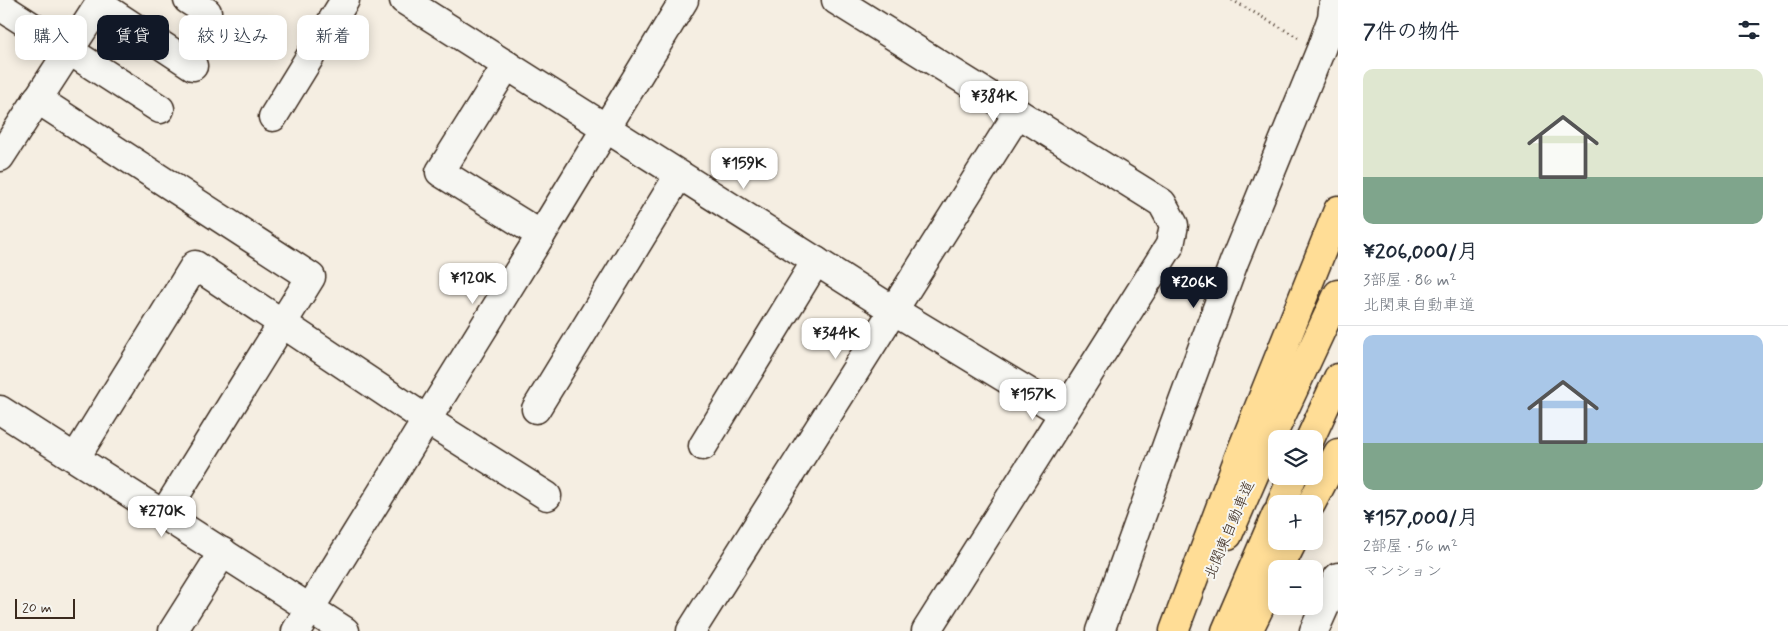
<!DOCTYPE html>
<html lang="ja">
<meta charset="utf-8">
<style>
:root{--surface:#fff;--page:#f6f6f7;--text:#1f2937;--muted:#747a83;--line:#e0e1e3;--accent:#111827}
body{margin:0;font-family:Mynerve,"Klee One",sans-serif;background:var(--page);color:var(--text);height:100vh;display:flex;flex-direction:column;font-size:19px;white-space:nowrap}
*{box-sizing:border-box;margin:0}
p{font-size:16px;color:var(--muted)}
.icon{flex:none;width:28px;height:28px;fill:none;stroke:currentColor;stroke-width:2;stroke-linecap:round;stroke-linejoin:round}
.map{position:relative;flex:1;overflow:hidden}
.drawer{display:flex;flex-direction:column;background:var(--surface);width:450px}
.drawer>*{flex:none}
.hud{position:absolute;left:15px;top:15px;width:475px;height:45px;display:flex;gap:10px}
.controls{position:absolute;left:1268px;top:430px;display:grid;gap:10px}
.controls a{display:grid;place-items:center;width:55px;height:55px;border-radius:10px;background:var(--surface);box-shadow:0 2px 12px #0003;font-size:25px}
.scale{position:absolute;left:15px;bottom:12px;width:60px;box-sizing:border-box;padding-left:5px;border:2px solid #3b2a1e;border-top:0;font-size:14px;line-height:18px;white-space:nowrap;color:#3b2a1e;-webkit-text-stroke:4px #f6f6f2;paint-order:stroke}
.price{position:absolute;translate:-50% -42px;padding:0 11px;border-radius:10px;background:#fff;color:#222;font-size:16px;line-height:32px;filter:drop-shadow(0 1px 2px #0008)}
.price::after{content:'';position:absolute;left:50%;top:30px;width:15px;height:11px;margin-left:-8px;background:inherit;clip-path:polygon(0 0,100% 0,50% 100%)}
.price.active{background:var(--accent);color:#fff}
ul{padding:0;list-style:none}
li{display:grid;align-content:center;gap:10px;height:265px;padding:0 25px}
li+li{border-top:1px solid var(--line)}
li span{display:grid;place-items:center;height:155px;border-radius:10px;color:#555}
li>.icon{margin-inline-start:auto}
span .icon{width:90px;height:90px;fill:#fffc;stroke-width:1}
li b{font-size:21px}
h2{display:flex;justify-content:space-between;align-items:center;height:60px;padding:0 25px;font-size:21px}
.tag{padding:0 18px;border-radius:10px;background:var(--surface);box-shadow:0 2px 12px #0003;font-size:18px;line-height:45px}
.tag.active{background:var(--accent);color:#fff}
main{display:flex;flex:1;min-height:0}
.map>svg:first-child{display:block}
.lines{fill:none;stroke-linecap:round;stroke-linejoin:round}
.minor-casing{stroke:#3b2a1e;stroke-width:31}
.highway-casing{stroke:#3b2a1e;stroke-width:31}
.path{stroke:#3b2a1e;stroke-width:3;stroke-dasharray:1 4;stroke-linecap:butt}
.minor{stroke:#f6f6f2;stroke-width:28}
.highway{stroke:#ffdd96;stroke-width:28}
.labels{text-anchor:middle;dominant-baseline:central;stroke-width:4;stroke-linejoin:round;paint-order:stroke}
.street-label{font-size:15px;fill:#3b2a1e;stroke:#f6f6f2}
</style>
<main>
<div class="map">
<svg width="1338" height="631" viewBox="0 0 1338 631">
<rect width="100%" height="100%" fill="#f5eee2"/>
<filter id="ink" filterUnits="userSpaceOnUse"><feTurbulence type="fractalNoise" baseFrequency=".02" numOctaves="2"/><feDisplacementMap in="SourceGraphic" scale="10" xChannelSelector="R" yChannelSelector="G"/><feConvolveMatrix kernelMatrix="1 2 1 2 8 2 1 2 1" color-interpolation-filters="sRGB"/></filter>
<g filter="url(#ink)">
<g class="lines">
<defs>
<g id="minor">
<polyline points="188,0 207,12"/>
<polyline points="404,0 893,310 1063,413"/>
<polyline points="836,0 1162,203 1174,225 1170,245 926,631"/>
<polyline points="99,4 193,66"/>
<polyline points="0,6 160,109"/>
<polyline points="507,65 440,172 541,235"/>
<polyline points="37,99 311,277 164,514"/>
<polyline points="273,117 345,0"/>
<polyline points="0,157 102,0"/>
<polyline points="536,409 679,175"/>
<polyline points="0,410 345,631"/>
<polyline points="703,446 816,261"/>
<polyline points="76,457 195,265 427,420 547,496"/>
<polyline points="173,631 223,552"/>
<polyline points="296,631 541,235 684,0"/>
<polyline points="691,631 1018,113"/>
<polyline points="1100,631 1173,428 1234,262 1321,49 1332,18 1334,0"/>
<polyline points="1314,631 1338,577"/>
</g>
<g id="highway">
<polyline points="1310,439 1338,378"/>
<polyline points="1281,504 1293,476"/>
<polyline points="1311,504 1338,453"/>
<polyline points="1228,535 1258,466 1338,294"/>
<polyline points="1279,569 1293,541"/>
<polyline points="1174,631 1239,457 1338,210"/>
<polyline points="1226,631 1276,515"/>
<polyline points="1248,631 1276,574"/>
</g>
</defs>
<!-- minor casing -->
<use href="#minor" class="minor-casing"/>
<!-- highway casing -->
<use href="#highway" class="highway-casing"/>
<!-- path -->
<polyline class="path" points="1232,0 1301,39"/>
<!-- minor -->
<use href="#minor" class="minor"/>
<!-- highway -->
<use href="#highway" class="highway"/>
</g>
</g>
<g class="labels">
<!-- street labels -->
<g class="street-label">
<text transform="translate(1230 530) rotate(-67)">北関東自動車道</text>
</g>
</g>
</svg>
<div class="controls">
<a><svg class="icon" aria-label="layers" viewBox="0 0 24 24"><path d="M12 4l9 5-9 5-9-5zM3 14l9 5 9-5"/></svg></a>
<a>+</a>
<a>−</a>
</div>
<div class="scale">20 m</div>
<b class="price" style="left:994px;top:123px">¥384K</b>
<b class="price" style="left:744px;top:190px">¥159K</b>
<b class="price" style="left:473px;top:305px">¥120K</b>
<b class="price active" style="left:1194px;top:309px">¥206K</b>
<b class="price" style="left:836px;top:360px">¥344K</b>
<b class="price" style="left:1033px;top:421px">¥157K</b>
<b class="price" style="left:162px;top:538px">¥270K</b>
<div class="hud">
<a class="tag">購入</a>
<a class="tag active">賃貸</a>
<a class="tag">絞り込み</a>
<a class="tag">新着</a>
</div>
</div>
<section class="drawer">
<h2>7件の物件<svg class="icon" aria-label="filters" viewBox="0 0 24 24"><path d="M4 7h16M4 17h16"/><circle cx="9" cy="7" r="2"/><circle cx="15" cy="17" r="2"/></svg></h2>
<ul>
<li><span style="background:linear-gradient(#dfe7d0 70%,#7fa58c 0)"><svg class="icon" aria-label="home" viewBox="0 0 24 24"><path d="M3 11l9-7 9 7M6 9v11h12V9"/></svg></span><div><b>¥206,000/月</b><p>3部屋 · 86 m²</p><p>北関東自動車道</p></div></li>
<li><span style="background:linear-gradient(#a9c7e8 70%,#7fa58c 0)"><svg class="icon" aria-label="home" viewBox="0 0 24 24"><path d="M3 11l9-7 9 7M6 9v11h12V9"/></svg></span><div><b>¥157,000/月</b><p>2部屋 · 56 m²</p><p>マンション</p></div></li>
</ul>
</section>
</main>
